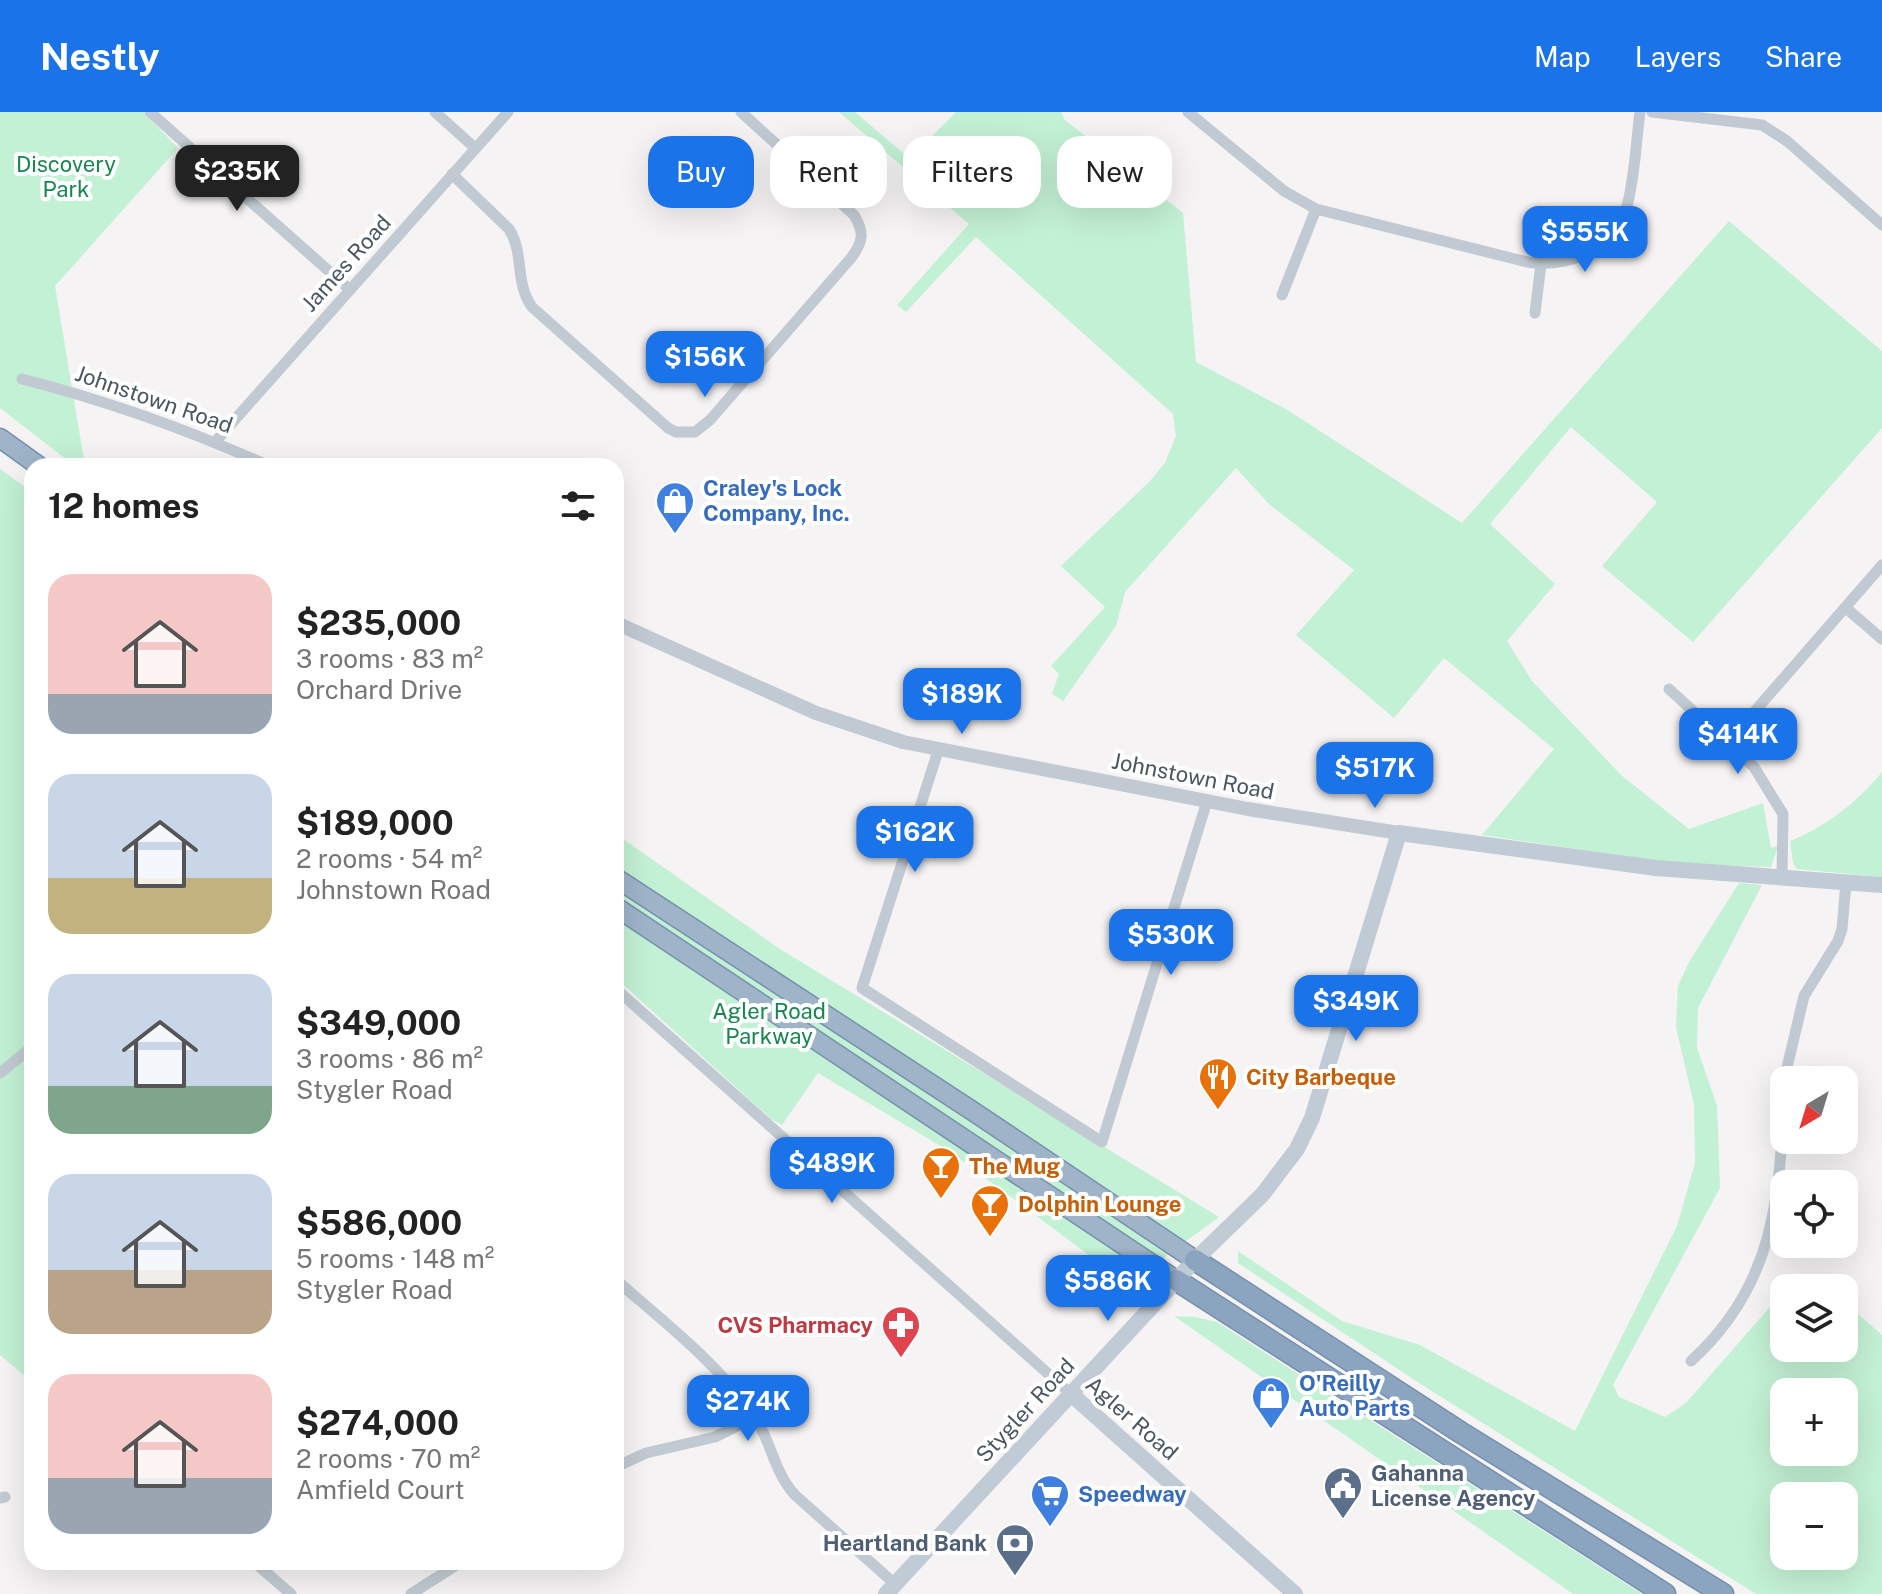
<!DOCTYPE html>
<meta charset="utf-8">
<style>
:root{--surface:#fff;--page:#f2f2f2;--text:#222;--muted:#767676;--accent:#1a73e8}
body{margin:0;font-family:"Public Sans",sans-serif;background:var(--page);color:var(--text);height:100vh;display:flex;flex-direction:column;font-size:30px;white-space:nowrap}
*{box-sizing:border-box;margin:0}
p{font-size:26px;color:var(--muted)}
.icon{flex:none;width:44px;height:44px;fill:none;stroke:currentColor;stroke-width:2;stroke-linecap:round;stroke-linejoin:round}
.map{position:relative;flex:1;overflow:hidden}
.panel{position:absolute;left:24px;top:346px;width:600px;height:1112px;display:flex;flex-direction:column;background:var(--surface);border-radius:24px;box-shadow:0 8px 32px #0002}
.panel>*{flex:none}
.top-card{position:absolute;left:648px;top:24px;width:760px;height:72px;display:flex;gap:16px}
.needle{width:52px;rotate:218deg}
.controls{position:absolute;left:1770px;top:954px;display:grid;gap:16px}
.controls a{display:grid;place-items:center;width:88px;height:88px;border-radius:16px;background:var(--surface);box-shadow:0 8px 32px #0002;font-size:40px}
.price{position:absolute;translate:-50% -68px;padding:0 18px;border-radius:16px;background:var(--accent);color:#fff;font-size:26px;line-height:52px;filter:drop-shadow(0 2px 4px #0008)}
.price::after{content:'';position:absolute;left:50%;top:48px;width:24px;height:18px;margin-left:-12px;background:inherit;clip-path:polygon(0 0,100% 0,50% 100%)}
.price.active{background:#222;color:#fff}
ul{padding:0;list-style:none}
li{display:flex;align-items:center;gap:24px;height:200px;padding:0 24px}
li span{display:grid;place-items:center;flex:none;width:224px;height:160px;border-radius:24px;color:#555}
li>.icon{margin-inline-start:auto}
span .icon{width:96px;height:96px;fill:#fffc;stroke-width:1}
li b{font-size:34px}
h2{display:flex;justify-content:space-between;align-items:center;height:96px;padding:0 24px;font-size:34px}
.pill{padding:0 28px;border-radius:24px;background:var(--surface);box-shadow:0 8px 32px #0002;font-size:28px;line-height:72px}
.pill.active{background:var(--accent);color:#fff}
header{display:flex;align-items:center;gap:48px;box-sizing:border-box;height:112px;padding:0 40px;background:var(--accent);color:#fff}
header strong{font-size:38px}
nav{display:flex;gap:44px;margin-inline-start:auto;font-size:28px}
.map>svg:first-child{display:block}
.green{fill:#c3f1d5;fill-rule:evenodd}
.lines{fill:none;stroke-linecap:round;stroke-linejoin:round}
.trunk-casing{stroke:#7690ad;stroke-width:21}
.motorway-casing{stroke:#7690ad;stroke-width:23}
.minor{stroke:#c1cad2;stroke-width:11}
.tertiary{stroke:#c1cad2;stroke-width:14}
.secondary{stroke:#c1cbd6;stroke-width:16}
.trunk{stroke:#9fb4c9;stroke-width:18}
.motorway{stroke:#8ba5c1;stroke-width:20}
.labels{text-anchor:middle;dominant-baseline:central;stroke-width:8;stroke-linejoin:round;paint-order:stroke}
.park-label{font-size:22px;fill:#17864f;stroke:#fff}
.street-label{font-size:22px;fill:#4a5661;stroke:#fff}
.shop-label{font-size:22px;font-weight:bold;fill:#366cbe;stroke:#fff;text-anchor:start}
.food-label{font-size:22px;font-weight:bold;fill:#c56008;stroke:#fff;text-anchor:start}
.health-label{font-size:22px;font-weight:bold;fill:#be3a42;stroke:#fff;text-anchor:end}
.service-label{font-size:22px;font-weight:bold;fill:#4e5e75;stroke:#fff;text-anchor:start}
</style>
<header>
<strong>Nestly</strong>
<nav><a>Map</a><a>Layers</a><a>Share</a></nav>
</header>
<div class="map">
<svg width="1882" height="1482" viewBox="0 0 1882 1482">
<rect width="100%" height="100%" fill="#f5f3f3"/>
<!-- green -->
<g class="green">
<polygon points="0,0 143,0 178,36 55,174 85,354 75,354 0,296"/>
<polygon points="839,0 855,0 910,47 956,0 1061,0 1065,8 1183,101 1196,250 1286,297 1462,411 1729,109 1882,239 1882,316 1693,530 1602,454 1657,390 1571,315 1490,412 1555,472 1507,529 1532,569 1622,664 1689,717 1763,691 1771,736 1778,734 1771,755 1679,752 1482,723 1554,637 1444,546 1394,606 1296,523 1354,458 1269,392 1236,356 1125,480 1116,514 1063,589 1052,582 1059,562 1051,554 1105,495 1061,454 1149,370 1165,351 1176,324 1173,302 976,125 906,200 897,193 969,112"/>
<polygon points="0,357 32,380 32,1270 0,1243"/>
<path d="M1882,660v105l-85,-8 -4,-6 -3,-22c34,-13 69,-40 92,-69z"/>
<polygon points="616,722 780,837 1219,1105 1128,1172 949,1039 818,961 782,1013 771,1007 616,866"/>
<path d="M1739,771l23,2 -64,123 -1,40 20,58 3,82 -107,197 6,12 46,20 21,-14 98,-112v57h60v-46l38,33v259h-126l-337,-211 -181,-120v-12l104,70 78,24 155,86 102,-205 18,-63 -1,-58 -18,-78 2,-41 11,-24zM1784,1280h60v60h-60zM1784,1384h60v60h-60z"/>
<polygon points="1174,1204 1195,1205 1217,1210 1642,1482 1573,1482"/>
</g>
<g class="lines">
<defs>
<g id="trunk">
<polyline points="0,326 39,354"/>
<polyline points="616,766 971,998 1195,1148"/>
<polyline points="616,795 1176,1168"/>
</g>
<g id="motorway">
<polyline points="1195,1148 1460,1320 1723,1482"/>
<polyline points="1176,1168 1665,1482"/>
</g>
</defs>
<!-- trunk casing -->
<use href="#trunk" class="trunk-casing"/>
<!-- motorway casing -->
<use href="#motorway" class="motorway-casing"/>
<!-- minor -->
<g class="minor">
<polyline points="150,0 349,177"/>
<polyline points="435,0 475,36"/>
<path d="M1188,0l96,79 32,18 211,53c41,6 88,-12 100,-56 8,-30 9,-64 13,-94"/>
<polyline points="1652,0 1762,13 1787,29 1882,113"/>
<path d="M452,62l57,55c16,26 5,52 23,78l136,121 8,4h19l15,-12 141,-162c12,-16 14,-25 3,-43l-113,-103"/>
<polyline points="1282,183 1316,97"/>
<polyline points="1535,201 1541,152"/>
<path d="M22,267c86,22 167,51 247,87"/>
<polyline points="215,330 508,0"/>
<polyline points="1846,496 1882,527"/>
<polyline points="1669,577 1754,655 1783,702 1782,766"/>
<polyline points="1728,630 1882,453"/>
<polyline points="938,639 862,876 1102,1030 1207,689"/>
<polyline points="616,877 1071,1282"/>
<polyline points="0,961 32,935"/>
<polyline points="1784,968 1804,884 1838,829 1842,817 1846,771"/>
<path d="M616,1168c48,42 99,81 137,134 18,25 20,57 42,81l100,89"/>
<path d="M1691,1249c84,-76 89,-164 93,-270"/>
<polyline points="616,1355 646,1341 715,1325 755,1305"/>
<polyline points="0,1386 5,1385"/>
<polyline points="254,1450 291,1482"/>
<polyline points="411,1482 461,1450"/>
</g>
<!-- tertiary -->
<polyline class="tertiary" points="616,511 816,601 903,630 1248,697 1399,721"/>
<!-- secondary -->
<g class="secondary">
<polyline points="1071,1282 1295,1482"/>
<polyline points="886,1482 1195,1148 1262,1083 1297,1037 1312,1006 1399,721 1656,756 1882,773"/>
</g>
<!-- trunk -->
<use href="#trunk" class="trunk"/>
<!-- motorway -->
<use href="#motorway" class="motorway"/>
</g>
<!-- icons -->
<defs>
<symbol id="shop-pin" viewBox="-11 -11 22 30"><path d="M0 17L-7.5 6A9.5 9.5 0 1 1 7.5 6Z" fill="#3f7fe0" stroke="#fff"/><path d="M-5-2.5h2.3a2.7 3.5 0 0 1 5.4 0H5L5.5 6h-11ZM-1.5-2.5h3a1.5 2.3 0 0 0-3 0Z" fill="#fff"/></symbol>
<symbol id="restaurant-pin" viewBox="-11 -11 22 30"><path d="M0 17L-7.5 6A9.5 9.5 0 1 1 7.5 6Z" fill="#e8710a" stroke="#fff"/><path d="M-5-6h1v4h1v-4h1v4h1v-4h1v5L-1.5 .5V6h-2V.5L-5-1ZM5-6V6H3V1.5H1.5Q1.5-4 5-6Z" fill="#fff"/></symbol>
<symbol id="bar-pin" viewBox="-11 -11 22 30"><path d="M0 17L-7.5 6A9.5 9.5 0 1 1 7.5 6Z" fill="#e8710a" stroke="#fff"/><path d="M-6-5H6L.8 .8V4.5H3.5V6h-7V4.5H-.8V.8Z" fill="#fff"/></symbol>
<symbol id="pharmacy-pin" viewBox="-11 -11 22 30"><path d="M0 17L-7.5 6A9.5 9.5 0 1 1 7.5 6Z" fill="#e0444e" stroke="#fff"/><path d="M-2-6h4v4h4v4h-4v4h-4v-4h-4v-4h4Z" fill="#fff"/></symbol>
<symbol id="civic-pin" viewBox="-11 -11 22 30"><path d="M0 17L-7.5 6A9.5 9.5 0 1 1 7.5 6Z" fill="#5c6f8a" stroke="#fff"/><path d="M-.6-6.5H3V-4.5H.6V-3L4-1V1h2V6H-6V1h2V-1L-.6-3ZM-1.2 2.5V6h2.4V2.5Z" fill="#fff"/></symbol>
<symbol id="supermarket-pin" viewBox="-11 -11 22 30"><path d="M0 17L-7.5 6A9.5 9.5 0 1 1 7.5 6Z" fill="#3f7fe0" stroke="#fff"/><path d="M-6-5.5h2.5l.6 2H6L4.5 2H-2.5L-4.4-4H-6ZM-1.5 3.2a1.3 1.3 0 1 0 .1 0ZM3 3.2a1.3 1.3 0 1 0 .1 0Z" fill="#fff"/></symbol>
<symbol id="bank-pin" viewBox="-11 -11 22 30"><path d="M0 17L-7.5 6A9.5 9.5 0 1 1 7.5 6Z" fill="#5c6f8a" stroke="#fff"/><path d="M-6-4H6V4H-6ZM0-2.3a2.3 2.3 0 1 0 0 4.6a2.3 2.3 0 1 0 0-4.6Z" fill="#fff"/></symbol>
</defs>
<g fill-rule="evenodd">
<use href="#shop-pin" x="653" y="367" width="44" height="60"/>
<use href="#restaurant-pin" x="1196" y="943" width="44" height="60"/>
<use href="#bar-pin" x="919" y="1032" width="44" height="60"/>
<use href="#bar-pin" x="968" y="1070" width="44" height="60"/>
<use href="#pharmacy-pin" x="879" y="1191" width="44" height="60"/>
<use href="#shop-pin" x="1249" y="1262" width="44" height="60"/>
<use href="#civic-pin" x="1321" y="1352" width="44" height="60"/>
<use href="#supermarket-pin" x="1028" y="1360" width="44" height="60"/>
<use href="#bank-pin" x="993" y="1409" width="44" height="60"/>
</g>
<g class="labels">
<!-- park labels -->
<g class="park-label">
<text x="66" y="52">Discovery<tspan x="66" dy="25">Park</tspan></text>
<text x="769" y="899">Agler Road<tspan x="769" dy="25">Parkway</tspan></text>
</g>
<!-- street labels -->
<g class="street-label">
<text transform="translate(346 151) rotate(-48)">James Road</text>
<text transform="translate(154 287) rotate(19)">Johnstown Road</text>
<text transform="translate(1193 664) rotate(11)">Johnstown Road</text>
<text transform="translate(1025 1298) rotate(-47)">Stygler Road</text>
<text transform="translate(1132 1306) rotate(41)">Agler Road</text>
</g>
<!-- shop labels -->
<g class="shop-label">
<text x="703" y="376">Craley's Lock<tspan x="703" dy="25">Company, Inc.</tspan></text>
<text x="1299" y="1271">O'Reilly<tspan x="1299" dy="25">Auto Parts</tspan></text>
<text x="1078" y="1382">Speedway</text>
</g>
<!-- food labels -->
<g class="food-label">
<text x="1246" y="965">City Barbeque</text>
<text x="969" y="1054">The Mug</text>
<text x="1018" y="1092">Dolphin Lounge</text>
</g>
<!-- health labels -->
<g class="health-label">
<text x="873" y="1213">CVS Pharmacy</text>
</g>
<!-- service labels -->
<g class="service-label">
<text x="1371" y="1361">Gahanna<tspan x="1371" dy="25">License Agency</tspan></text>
<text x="987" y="1431" text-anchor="end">Heartland Bank</text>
</g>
</g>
</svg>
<div class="controls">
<a><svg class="needle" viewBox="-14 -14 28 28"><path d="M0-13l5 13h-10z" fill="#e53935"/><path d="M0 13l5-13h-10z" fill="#767676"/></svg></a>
<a><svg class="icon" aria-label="locate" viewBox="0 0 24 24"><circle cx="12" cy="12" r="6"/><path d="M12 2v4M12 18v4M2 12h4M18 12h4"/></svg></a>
<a><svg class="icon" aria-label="layers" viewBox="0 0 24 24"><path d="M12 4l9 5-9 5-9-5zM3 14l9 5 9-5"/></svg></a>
<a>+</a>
<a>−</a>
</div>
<b class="price active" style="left:237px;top:101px">$235K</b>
<b class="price" style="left:1585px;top:162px">$555K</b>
<b class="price" style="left:705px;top:287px">$156K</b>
<b class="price" style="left:962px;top:624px">$189K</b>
<b class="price" style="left:1738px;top:664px">$414K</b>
<b class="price" style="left:1375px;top:698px">$517K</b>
<b class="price" style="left:915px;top:762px">$162K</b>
<b class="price" style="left:1171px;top:865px">$530K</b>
<b class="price" style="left:1356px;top:931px">$349K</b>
<b class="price" style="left:832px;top:1093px">$489K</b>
<b class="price" style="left:1108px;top:1211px">$586K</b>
<b class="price" style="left:748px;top:1331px">$274K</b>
<div class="top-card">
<a class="pill active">Buy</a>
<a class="pill">Rent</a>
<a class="pill">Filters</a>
<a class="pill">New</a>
</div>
<section class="panel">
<h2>12 homes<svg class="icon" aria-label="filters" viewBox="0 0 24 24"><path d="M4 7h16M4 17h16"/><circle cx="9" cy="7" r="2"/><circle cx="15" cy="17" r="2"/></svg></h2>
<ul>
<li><span style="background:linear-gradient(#f6c9c9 75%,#9aa5b1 0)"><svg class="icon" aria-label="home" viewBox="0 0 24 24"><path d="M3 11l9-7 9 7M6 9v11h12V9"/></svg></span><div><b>$235,000</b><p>3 rooms · 83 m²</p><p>Orchard Drive</p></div></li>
<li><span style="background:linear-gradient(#c9d6e8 65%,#c2b280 0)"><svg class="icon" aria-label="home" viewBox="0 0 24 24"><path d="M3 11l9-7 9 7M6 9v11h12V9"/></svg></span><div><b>$189,000</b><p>2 rooms · 54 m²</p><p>Johnstown Road</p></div></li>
<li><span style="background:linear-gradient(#c9d6e8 70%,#7fa58c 0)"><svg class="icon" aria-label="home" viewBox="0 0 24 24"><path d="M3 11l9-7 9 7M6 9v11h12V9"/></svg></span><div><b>$349,000</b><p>3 rooms · 86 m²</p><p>Stygler Road</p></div></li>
<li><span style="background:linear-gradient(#c9d6e8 60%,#b9a48a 0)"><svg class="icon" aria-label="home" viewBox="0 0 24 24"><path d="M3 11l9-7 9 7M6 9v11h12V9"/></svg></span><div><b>$586,000</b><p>5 rooms · 148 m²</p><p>Stygler Road</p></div></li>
<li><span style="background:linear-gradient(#f6c9c9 65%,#9aa5b1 0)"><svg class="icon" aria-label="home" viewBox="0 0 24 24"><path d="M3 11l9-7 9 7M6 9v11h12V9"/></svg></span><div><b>$274,000</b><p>2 rooms · 70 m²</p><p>Amfield Court</p></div></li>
</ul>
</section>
</div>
